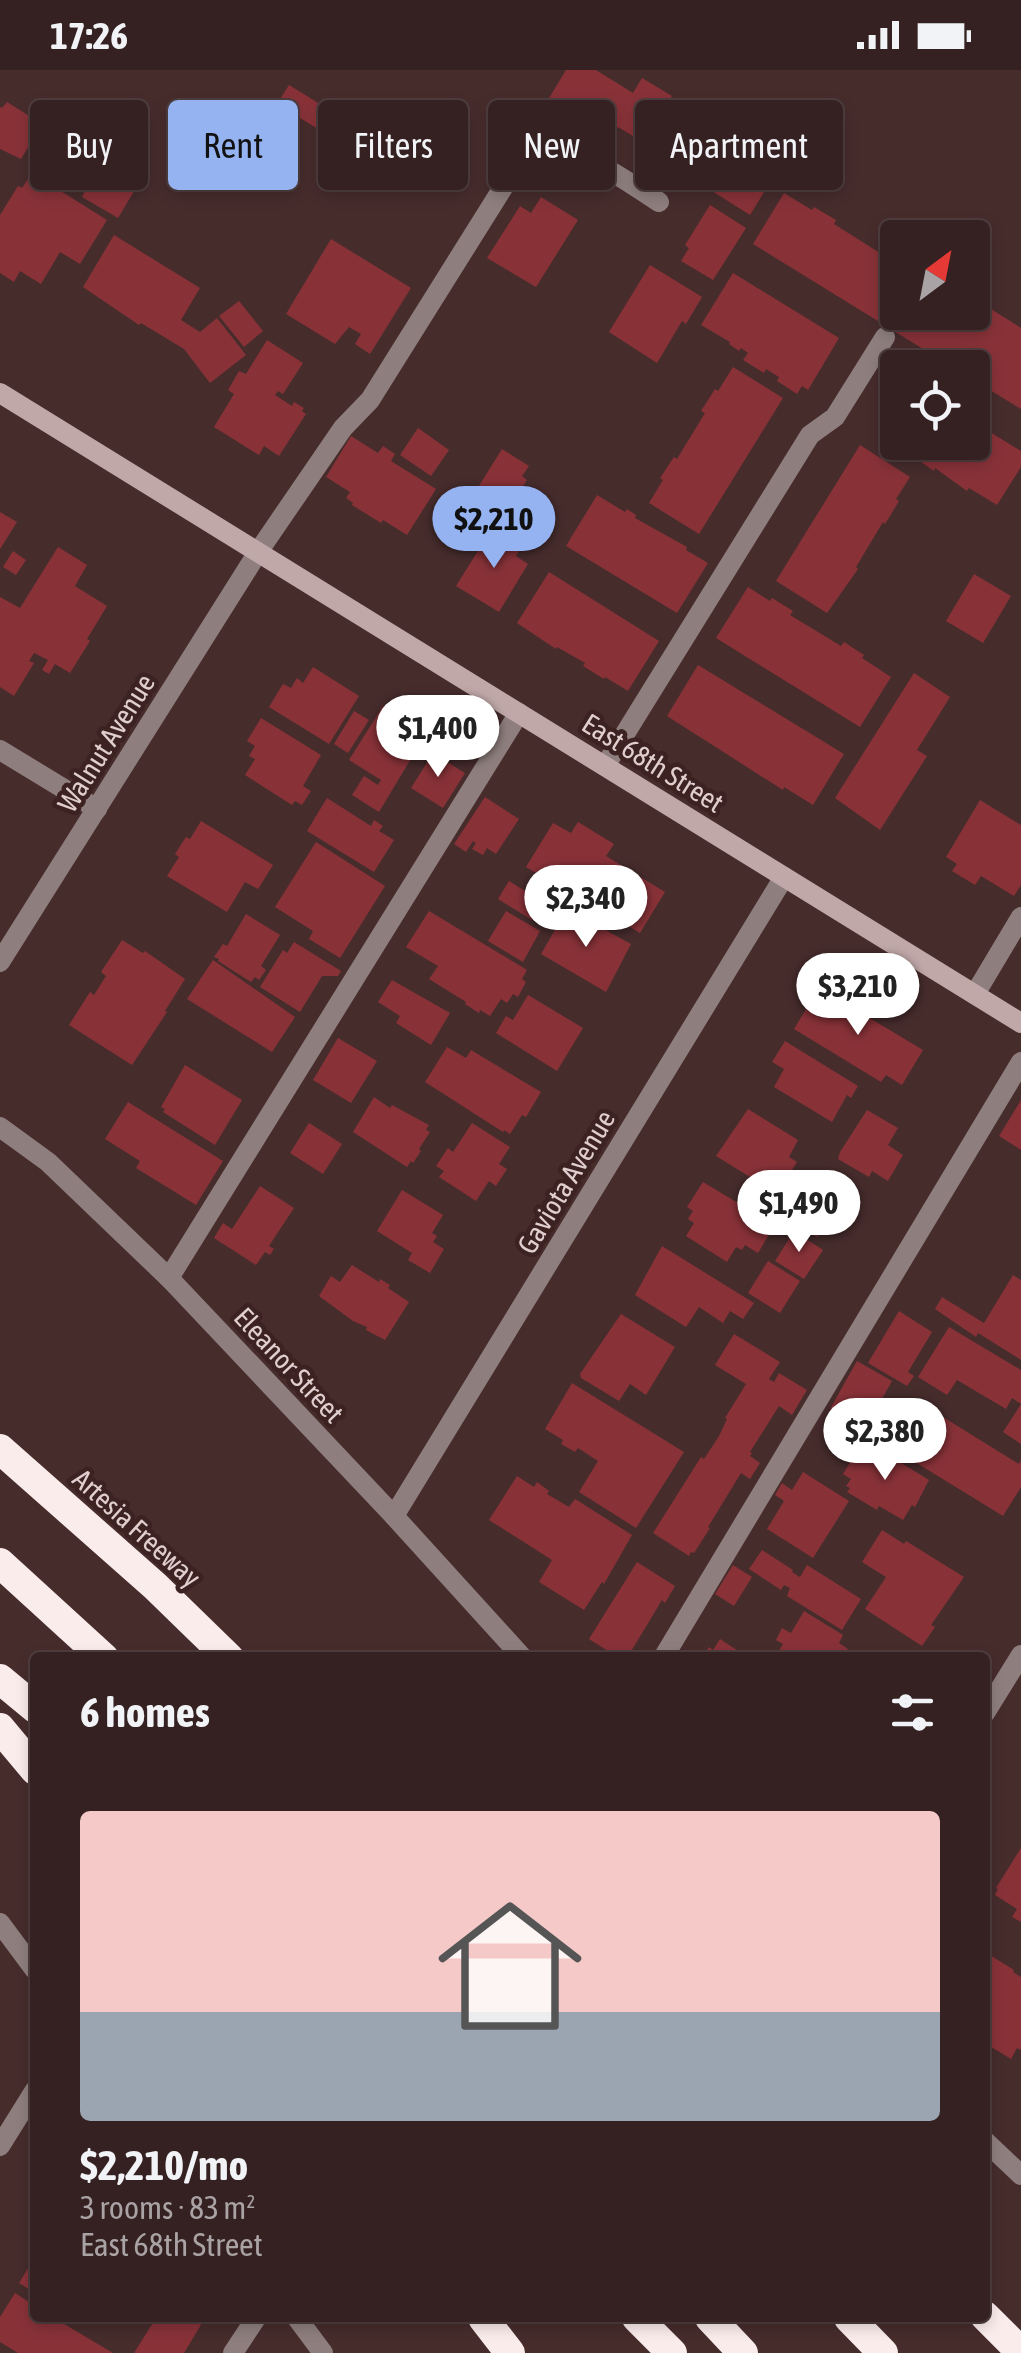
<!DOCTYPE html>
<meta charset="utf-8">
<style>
:root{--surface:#352121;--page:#3d292a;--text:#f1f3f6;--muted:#aaa3a5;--line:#4f3e3f;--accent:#95b2f1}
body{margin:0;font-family:"Asap Condensed",sans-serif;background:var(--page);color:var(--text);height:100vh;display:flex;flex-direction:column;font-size:38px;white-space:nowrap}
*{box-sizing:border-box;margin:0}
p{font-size:32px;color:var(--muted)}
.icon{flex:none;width:55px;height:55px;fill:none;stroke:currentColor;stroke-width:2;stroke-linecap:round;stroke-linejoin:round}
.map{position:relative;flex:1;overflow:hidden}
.details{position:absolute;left:30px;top:1582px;width:960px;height:670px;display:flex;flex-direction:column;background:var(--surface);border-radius:10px;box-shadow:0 5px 15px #0003,0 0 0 2px var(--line)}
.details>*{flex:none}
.guide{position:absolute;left:30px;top:30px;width:962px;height:90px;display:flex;gap:20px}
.needle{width:65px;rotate:32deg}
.tools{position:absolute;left:880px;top:150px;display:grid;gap:20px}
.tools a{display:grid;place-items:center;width:110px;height:110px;border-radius:10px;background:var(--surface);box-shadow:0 5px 15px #0003,0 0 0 2px var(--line);font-size:50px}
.price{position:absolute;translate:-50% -85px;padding:0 22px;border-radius:35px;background:#fff;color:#222;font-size:32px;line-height:65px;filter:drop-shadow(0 2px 5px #0008)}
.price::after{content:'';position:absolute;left:50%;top:60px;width:30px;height:22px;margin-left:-15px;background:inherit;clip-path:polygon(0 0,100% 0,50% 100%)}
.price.current{background:var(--accent);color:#111}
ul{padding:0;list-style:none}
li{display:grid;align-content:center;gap:20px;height:530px;padding:0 50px}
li+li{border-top:2px solid var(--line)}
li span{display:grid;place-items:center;height:310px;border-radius:10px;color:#555}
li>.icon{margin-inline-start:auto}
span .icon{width:180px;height:180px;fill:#fffc;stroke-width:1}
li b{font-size:42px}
h2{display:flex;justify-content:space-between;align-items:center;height:120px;padding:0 50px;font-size:42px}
.chip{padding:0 35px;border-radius:10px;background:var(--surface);box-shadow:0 5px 15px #0003,0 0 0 2px var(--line);font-size:35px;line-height:90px}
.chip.current{background:var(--accent);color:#111}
.status{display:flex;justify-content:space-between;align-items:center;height:70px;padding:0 50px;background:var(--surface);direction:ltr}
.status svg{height:28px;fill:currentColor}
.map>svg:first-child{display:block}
.building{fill:#883238}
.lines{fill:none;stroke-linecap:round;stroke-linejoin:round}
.lane{stroke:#8e7f7e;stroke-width:20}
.street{stroke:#8e7f7e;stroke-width:20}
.secondary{stroke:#c1a8a8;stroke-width:20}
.highway{stroke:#fbecec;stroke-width:30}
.labels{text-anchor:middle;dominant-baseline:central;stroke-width:9;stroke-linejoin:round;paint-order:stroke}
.street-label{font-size:28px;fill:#e1cece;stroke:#3d2222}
</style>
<div class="status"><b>17:26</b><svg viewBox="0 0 49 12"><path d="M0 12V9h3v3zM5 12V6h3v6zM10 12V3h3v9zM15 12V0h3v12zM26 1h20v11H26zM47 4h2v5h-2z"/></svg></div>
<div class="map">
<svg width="1021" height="2283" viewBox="0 0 1021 2283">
<rect width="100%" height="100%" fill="#472c2c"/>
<!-- building -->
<g class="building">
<polygon points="566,0 596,0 633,23 642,8 672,26 643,72 618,57 602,82 540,43"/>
<polygon points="289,15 424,98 413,117 277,34"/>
<polygon points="7,32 42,54 21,89 0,79 0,37 2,38"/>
<polygon points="681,39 684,39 726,64 722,69 777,101 750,145 696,111 700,104 657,78"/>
<polygon points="104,91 139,113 118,148 82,127 85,121 82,118 86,112 89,114"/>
<polygon points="32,103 107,150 80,194 60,182 41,214 20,201 14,212 0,203 0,145 18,116 22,118"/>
<polygon points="784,123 812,140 814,137 836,150 834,154 883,185 886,181 898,188 898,242 972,242 972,235 979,240 983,234 1021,258 1021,339 972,309 972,298 954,298 753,174"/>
<polygon points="541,127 578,150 536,217 487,188 520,136 531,143"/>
<polygon points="710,135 746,158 713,210 681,191 689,178 685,175"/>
<polygon points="114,165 200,218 181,250 200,262 217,248 246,285 210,313 184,279 141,253 139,255 83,217"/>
<polygon points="331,169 411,218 370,284 355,274 361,264 349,257 335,274 286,244"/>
<polygon points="650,195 702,227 686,254 682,251 657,293 609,262"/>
<polygon points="733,203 839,268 808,320 802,316 797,324 777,311 779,307 766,299 764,303 743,290 748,283 741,278 739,281 729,274 730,272 701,255"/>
<polygon points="239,231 263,261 244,277 219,246"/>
<polygon points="267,270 303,293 283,324 278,321 275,325 292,336 294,332 304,338 302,341 306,344 279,386 264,376 259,385 214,357 234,324 228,320 239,301 246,304"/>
<polygon points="733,297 783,328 699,464 649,433 663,410 660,408 674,387 677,389 705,343 701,341 715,319 718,321"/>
<polygon points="972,351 1021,381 1021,397 997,435 969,418 967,421 935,398 934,401 890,370 898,357 898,372 972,372"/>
<polygon points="418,358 449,380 431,406 400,385"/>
<polygon points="351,366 378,383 383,376 395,384 391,391 436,419 407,465 383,450 381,453 352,435 353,433 346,428 350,422 326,407"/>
<polygon points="860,375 910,407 896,429 899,431 885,454 883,452 856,497 858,499 827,543 776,511"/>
<polygon points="502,379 529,396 522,406 527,410 498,456 467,435"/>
<polygon points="597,425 625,442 627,439 636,445 635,448 687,477 686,480 708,493 677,543 566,476"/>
<polygon points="0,442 17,452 0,479"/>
<polygon points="503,461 524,473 516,486 528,494 499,542 456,516 486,468 495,474"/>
<polygon points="58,477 87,495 75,516 107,536 87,569 90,571 70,603 55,594 49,604 42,600 48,590 34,583 29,591 34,593 14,626 0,617 0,527 20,538"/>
<polygon points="13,481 26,490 16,505 3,497"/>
<polygon points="549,502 659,571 628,621 605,607 604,609 583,596 585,593 557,577 556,579 517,553"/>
<polygon points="974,504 1011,526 983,573 946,551"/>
<polygon points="748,517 770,531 772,528 793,541 790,545 841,576 844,572 864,585 862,588 891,607 860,657 716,568"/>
<polygon points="698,595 844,684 813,735 784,717 783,720 667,646"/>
<polygon points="313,597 359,626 329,674 269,637 283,614 291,618 297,608 303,613"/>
<polygon points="914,603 950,627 917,680 927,686 880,760 835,728"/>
<polygon points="383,636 427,662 379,742 352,725 364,706 378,715 381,710 349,690"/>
<polygon points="354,641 369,650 348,683 334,674"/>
<polygon points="261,648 321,685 303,716 311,721 302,735 295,731 292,735 245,705 255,689 249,686 255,676 247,671"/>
<polygon points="433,683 465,703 443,738 411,718"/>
<polygon points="485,727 519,749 496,784 487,778 483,785 472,779 476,773 473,771 466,782 454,774"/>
<polygon points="327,728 371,756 374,750 383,756 379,761 394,770 374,802 307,761"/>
<polygon points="980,730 1021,755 1021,815 1014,826 981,806 975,815 952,801 957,794 946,787"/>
<polygon points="201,751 273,795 258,819 245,812 227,842 167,806 179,787 175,784 186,767 190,769"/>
<polygon points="578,752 614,774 606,786 665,822 640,863 602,840 600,842 526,797 553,753 571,763"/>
<polygon points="316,772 385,816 340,888 309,869 313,861 275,837"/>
<polygon points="509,811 543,832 532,850 498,829"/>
<polygon points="567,839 631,874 606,922 541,884"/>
<polygon points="429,841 527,900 522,909 526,912 518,927 513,924 507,933 501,929 490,946 480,940 479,943 465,934 466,932 429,909 438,896 406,877"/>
<polygon points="506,841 540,861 523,892 488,871"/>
<polygon points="246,844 280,865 261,896 266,900 259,910 255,907 251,912 218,891 219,889 214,887 223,874 227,876"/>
<polygon points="122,870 143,883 145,881 185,909 165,941 167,942 132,995 69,955 90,922 94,925 106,906 101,902"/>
<polygon points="294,872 341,901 338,906 322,906 300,942 260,917 283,880 287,883"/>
<polygon points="213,890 295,947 272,982 187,929"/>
<polygon points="392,910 450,943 431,975 396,953 400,946 378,932"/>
<polygon points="819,918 845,934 849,929 856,933 853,938 923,980 902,1015 886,1005 881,1012 794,959"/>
<polygon points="528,925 583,958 557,1001 496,963 506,946 513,950"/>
<polygon points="338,968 377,991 351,1033 313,1010"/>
<polygon points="785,971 858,1016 851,1028 847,1025 832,1052 774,1017 784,999 772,992"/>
<polygon points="447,977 466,988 471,980 541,1022 526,1047 522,1045 510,1064 504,1060 503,1062 425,1012"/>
<polygon points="185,995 242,1030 215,1075 163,1042 165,1039 161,1037"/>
<polygon points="374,1027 390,1038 392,1035 429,1055 426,1060 430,1062 419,1079 421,1081 413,1093 411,1091 407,1097 353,1062"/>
<polygon points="1021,1030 1021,1080 999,1066"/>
<polygon points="128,1032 223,1091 196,1135 136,1098 140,1091 105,1069"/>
<polygon points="748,1039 798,1070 789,1087 797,1092 787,1108 784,1106 774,1122 716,1086"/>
<polygon points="867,1040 898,1058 888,1075 903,1085 888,1111 872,1101 869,1107 838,1089 840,1082"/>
<polygon points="309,1053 342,1074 323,1104 290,1083"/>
<polygon points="472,1053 510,1077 499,1094 507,1099 496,1116 489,1111 476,1131 439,1107 444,1101 436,1096 448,1078 453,1082"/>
<polygon points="703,1112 753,1142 755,1140 776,1153 758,1183 745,1175 742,1180 736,1177 727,1192 686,1166 694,1153 688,1149 693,1141 687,1137"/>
<polygon points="260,1116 294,1138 269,1176 274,1179 270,1185 265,1182 256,1195 214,1168 223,1153 232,1159"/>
<polygon points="402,1120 443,1145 432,1163 437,1166 433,1172 444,1179 430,1203 408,1190 412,1183 377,1161"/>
<polygon points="786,1120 828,1148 817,1167 773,1142"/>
<polygon points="794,1161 823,1180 804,1209 775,1191"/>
<polygon points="662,1176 754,1233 743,1249 730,1241 723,1253 699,1237 686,1257 635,1225"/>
<polygon points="768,1191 800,1211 780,1243 748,1223"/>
<polygon points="352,1195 379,1212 380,1209 390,1215 388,1218 409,1232 385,1270 366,1260 367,1257 353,1251 319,1226 331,1206 340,1212"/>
<polygon points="1013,1205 1021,1210 1021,1290 978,1263 976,1267 935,1239 942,1227 984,1253"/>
<polygon points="899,1241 932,1262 908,1302 914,1306 907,1316 868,1293"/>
<polygon points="621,1244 675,1277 646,1325 630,1314 619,1331 581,1308 580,1304"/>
<polygon points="949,1257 1021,1300 1021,1374 1003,1362 1021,1334 1012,1328 1006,1339 957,1310 947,1325 918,1307"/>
<polygon points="734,1264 780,1292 769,1309 774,1312 779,1303 807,1320 792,1345 779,1336 750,1382 752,1383 750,1386 760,1393 750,1409 741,1403 708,1457 710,1458 694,1483 691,1482 689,1486 653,1463 701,1387 704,1389 719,1366 727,1349 725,1348 746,1314 715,1295"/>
<polygon points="857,1291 892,1311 865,1359 830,1339"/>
<polygon points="572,1313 684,1382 636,1458 579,1422 598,1391 578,1378 575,1382 561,1374 563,1370 545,1359"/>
<polygon points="916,1339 939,1354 943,1347 1019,1394 1021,1390 1021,1417 1003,1446 915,1392 920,1385 917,1383 919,1380 898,1368"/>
<polygon points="872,1375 929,1410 915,1437 912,1435 903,1450 879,1436 877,1440 847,1422 850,1418 846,1416 851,1409 843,1404 854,1386 862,1391"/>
<polygon points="803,1402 849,1431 813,1488 767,1459 784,1431 775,1425 782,1413 792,1420"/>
<polygon points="517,1406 534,1417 537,1412 549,1421 547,1424 569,1437 575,1429 632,1465 604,1514 602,1512 584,1540 539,1512 552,1490 489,1450"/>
<polygon points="882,1460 904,1474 906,1471 964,1507 931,1555 935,1557 922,1576 865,1539 886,1507 862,1492"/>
<polygon points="762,1480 793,1500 792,1502 800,1507 807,1495 861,1529 842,1560 787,1526 790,1518 784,1515 781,1520 749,1499"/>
<polygon points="637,1492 675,1516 665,1533 662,1530 627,1588 619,1588 589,1569"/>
<polygon points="733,1495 752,1507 734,1536 715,1524"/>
<polygon points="804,1541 843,1565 839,1573 848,1579 842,1588 787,1588 778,1582 783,1574 776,1570 782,1558 791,1563"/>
<polygon points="720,1569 749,1588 703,1586 709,1577 713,1580"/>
<polygon points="1021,1778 1021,1852 1012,1847 1017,1839 995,1825 998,1819 996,1818"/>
<polygon points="985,1882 1014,1900 1013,1902 1021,1907 1021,1980 1017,1978 1011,1989 988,1975 985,1980"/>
<polygon points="35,2187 35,2223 19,2213"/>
<polygon points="15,2223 35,2236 35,2248 54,2248 113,2283 18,2283 0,2272 0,2247"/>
<polygon points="156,2248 193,2248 202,2253 184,2283 134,2283"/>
</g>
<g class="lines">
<!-- lane -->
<g class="lane">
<path d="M258,482l85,-124 27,-28 149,-238c6,-5 12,-12 19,-13 36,-8 91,34 121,53"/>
<polyline points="0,680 97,739"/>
<polyline points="605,696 810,365 835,347 885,267"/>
<polyline points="975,924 1021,847"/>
<polyline points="169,1208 519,643"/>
<polyline points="663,1588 1021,992"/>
<polyline points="233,2283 256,2248"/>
</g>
<!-- street -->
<g class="street">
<polyline points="0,892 258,482"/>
<polyline points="0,1057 48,1092 169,1208 394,1446 523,1588"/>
<polyline points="394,1446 784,807"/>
<polyline points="985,1643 1021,1585"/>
<polyline points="0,1853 35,1900"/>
<polyline points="985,2071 1021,2105"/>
<polyline points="0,2076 35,2020"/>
<polyline points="297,2248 323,2283"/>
</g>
<!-- secondary -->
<polyline class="secondary" points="0,323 1021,953"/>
<!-- highway -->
<g class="highway">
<polyline points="0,1379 155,1516 229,1588"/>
<polyline points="0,1493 104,1588"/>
<polyline points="0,1609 35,1638"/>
<polyline points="0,1658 35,1700"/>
<polyline points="985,2246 1021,2282"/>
<polyline points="483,2248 510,2283"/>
<polyline points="637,2248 672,2283"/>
<polyline points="710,2248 743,2283"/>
<polyline points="849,2248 883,2283"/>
</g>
</g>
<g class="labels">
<!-- street labels -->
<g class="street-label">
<text transform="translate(106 673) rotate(-58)">Walnut Avenue</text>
<text transform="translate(653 693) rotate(32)">East 68th Street</text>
<text transform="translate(566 1112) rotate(-59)">Gaviota Avenue</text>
<text transform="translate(289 1295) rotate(47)">Eleanor Street</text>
<text transform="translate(137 1458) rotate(42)">Artesia Freeway</text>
</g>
</g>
</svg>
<div class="tools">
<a><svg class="needle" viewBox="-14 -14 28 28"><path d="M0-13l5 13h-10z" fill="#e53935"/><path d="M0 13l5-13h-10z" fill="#aaa3a5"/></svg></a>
<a><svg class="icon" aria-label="locate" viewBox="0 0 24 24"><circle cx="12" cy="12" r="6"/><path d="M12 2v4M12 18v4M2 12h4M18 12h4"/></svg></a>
</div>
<b class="price current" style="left:494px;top:501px">$2,210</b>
<b class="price" style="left:438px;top:710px">$1,400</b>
<b class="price" style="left:586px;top:880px">$2,340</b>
<b class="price" style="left:858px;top:968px">$3,210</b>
<b class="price" style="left:799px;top:1185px">$1,490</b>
<b class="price" style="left:885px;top:1413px">$2,380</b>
<div class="guide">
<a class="chip">Buy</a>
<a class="chip current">Rent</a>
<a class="chip">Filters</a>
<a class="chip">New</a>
<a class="chip">Apartment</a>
</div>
<section class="details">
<h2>6 homes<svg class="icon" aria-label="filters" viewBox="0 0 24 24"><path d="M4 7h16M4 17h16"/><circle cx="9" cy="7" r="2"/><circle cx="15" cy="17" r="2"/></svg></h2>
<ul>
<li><span style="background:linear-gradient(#f6c9c9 65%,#9aa5b1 0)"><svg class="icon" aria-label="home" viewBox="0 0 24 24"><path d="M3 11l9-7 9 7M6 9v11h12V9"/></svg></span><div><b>$2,210/mo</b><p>3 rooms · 83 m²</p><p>East 68th Street</p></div></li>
</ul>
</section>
</div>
